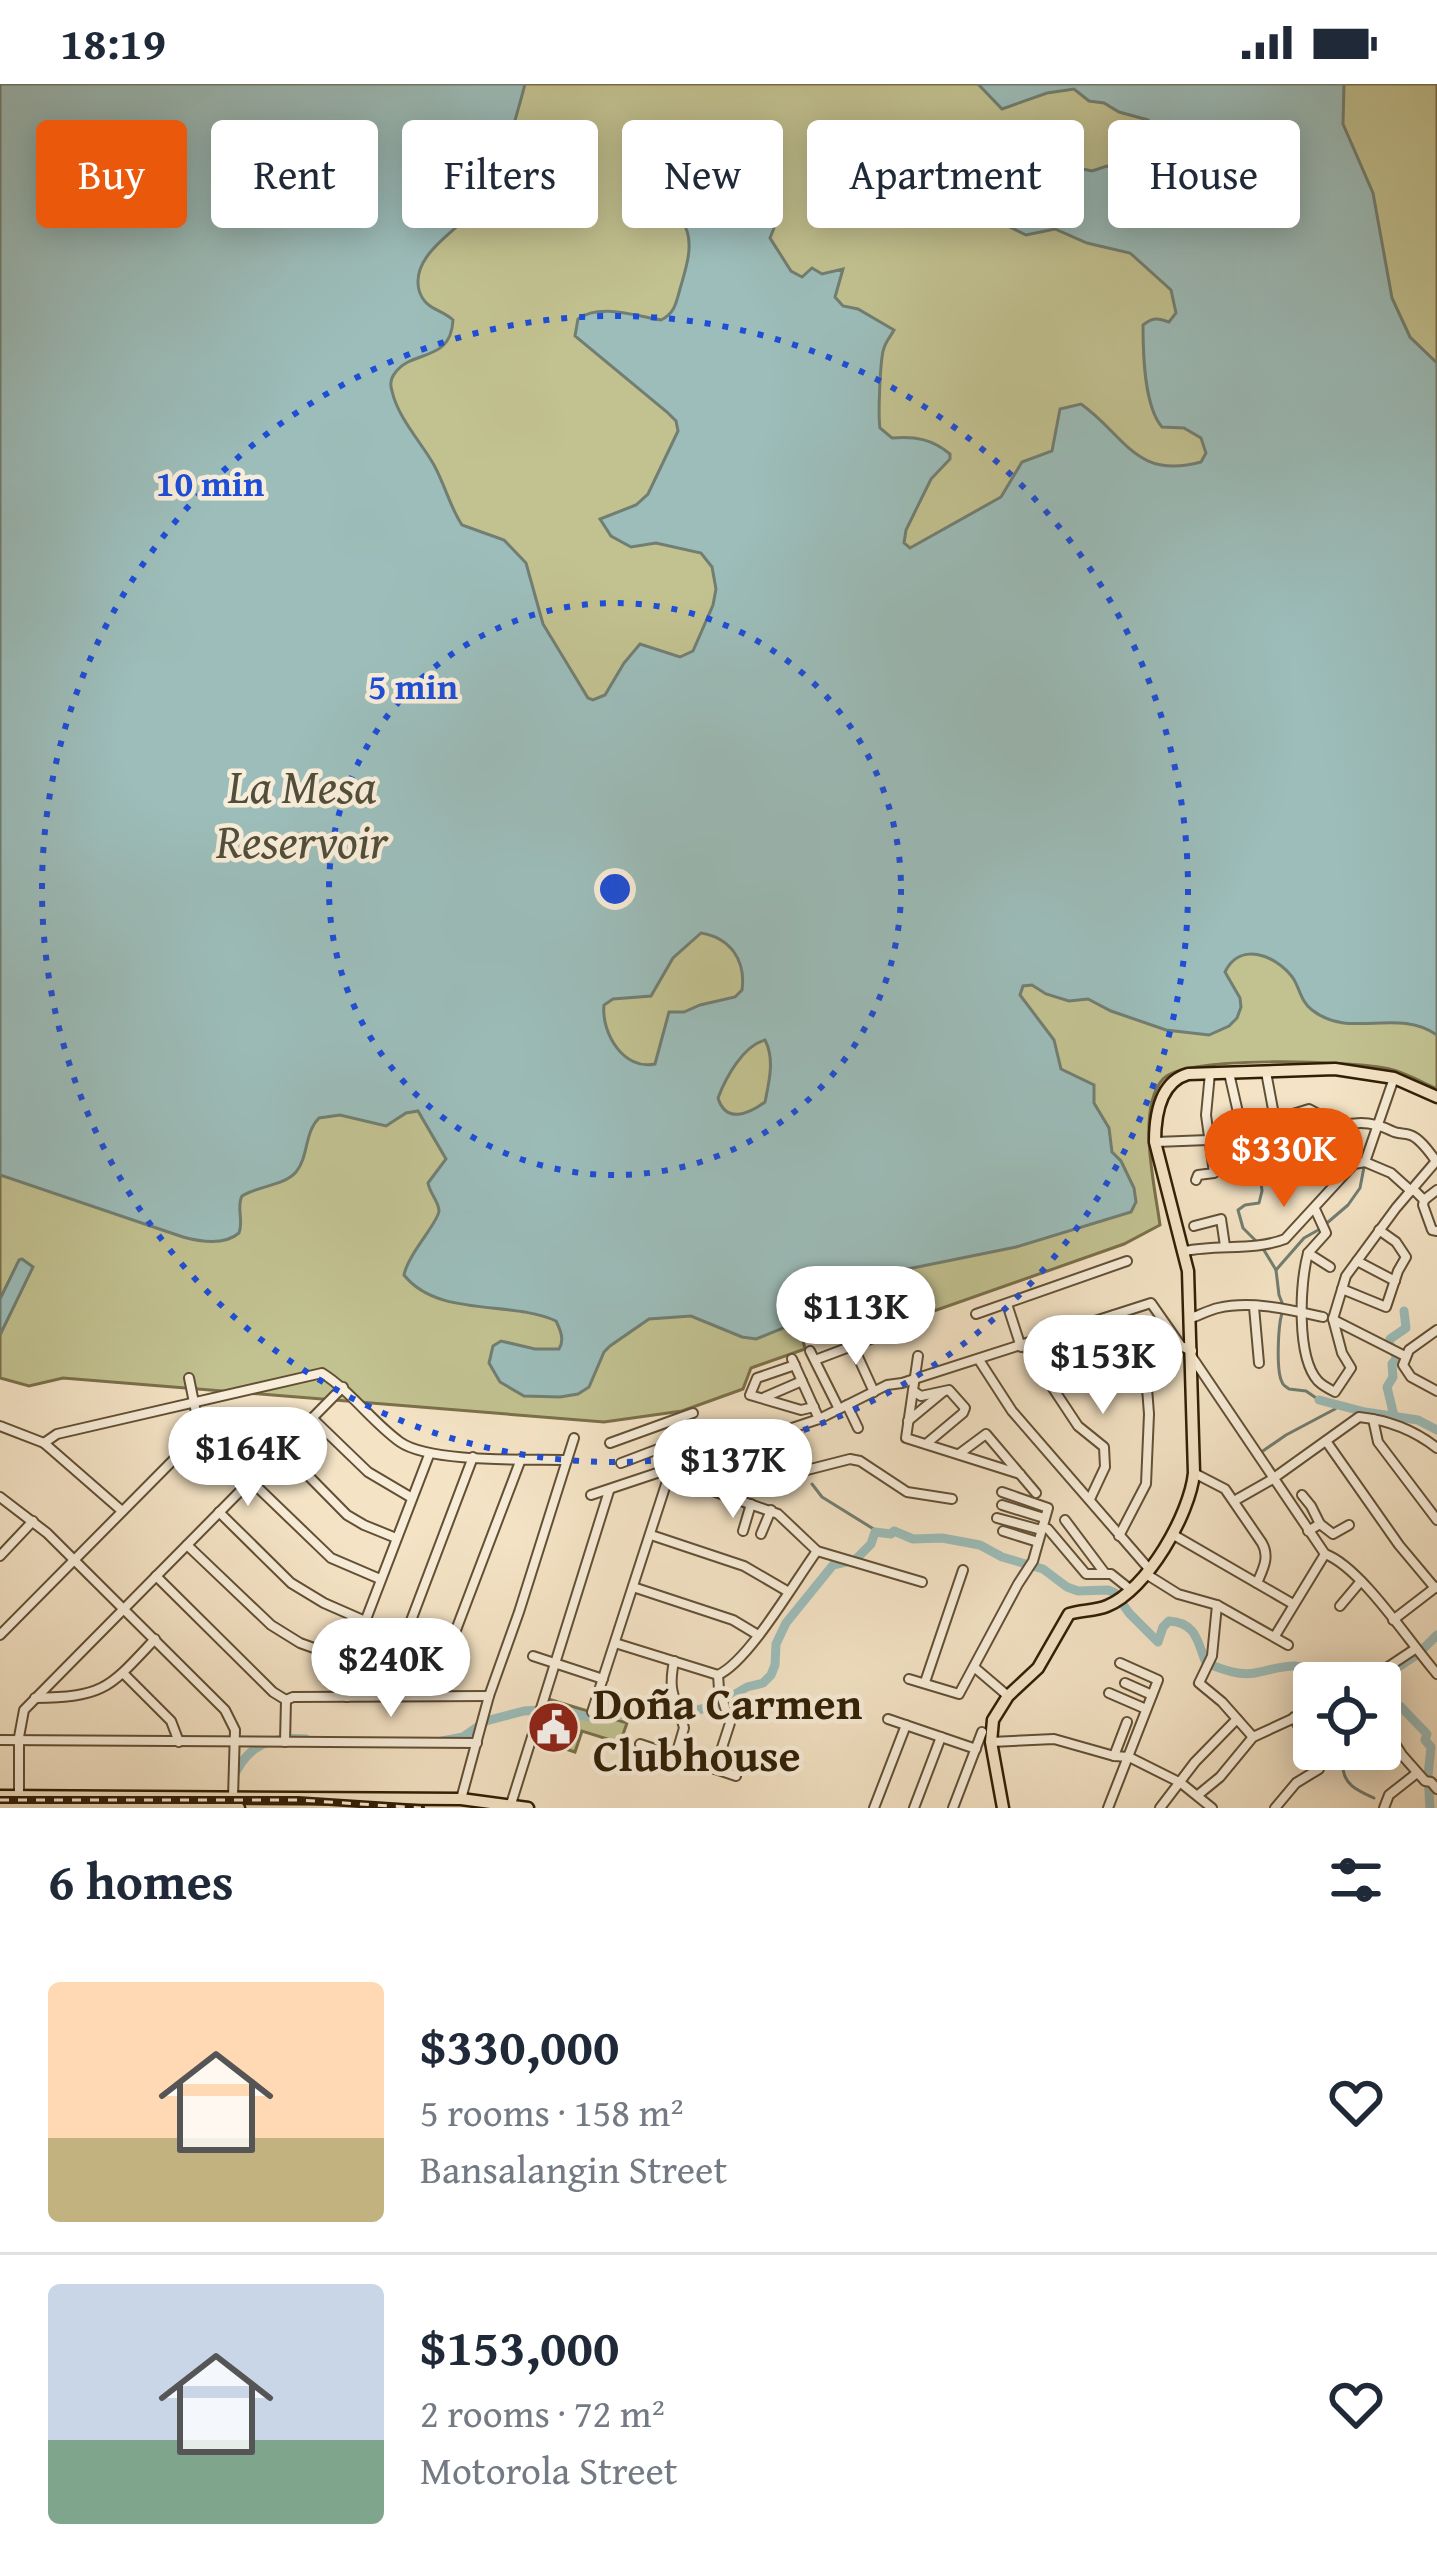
<!DOCTYPE html>
<meta charset="utf-8">
<style>
:root{--surface:#fff;--page:#f6f6f7;--text:#1f2937;--muted:#747a83;--line:#e0e1e3;--accent:#ea580c}
body{margin:0;font-family:"Gentium Book Plus",serif;background:var(--page);color:var(--text);height:100vh;display:flex;flex-direction:column;font-size:45px;white-space:nowrap}
*{box-sizing:border-box;margin:0}
p{font-size:39px;color:var(--muted)}
.icon{flex:none;width:66px;height:66px;fill:none;stroke:currentColor;stroke-width:2;stroke-linecap:round;stroke-linejoin:round}
.map{position:relative;height:1724px;overflow:hidden}
.side{display:flex;flex-direction:column;background:var(--surface);flex:1}
.side>*{flex:none}
.banner{position:absolute;left:36px;top:36px;width:1365px;height:108px;display:flex;gap:24px}
.buttons{position:absolute;left:1293px;top:1578px;display:grid;gap:24px}
.buttons a{display:grid;place-items:center;width:108px;height:108px;border-radius:12px;background:var(--surface);box-shadow:0 6px 30px #0003;font-size:60px}
.price{position:absolute;translate:-50% -102px;padding:0 27px;border-radius:42px;background:#fff;color:#222;font-size:39px;line-height:78px;filter:drop-shadow(0 3px 6px #0008)}
.price::after{content:'';position:absolute;left:50%;top:72px;width:36px;height:27px;margin-left:-18px;background:inherit;clip-path:polygon(0 0,100% 0,50% 100%)}
.price.current{background:var(--accent);color:#fff}
ul{padding:0;list-style:none}
li{display:flex;align-items:center;gap:36px;height:300px;padding:0 48px}
li+li{border-top:3px solid var(--line)}
li span{display:grid;place-items:center;flex:none;width:336px;height:240px;border-radius:12px;color:#555}
li>.icon{margin-inline-start:auto}
span .icon{width:144px;height:144px;fill:#fffc;stroke-width:1}
li b{font-size:51px}
h2{display:flex;justify-content:space-between;align-items:center;height:144px;padding:0 48px;font-size:51px}
.tag{padding:0 42px;border-radius:12px;background:var(--surface);box-shadow:0 6px 30px #0003;font-size:42px;line-height:108px}
.tag.current{background:var(--accent);color:#fff}
.status{display:flex;justify-content:space-between;align-items:center;height:84px;padding:0 60px;background:var(--surface);direction:ltr}
.status svg{height:33px;fill:currentColor}
.map>svg:first-child{display:block}
.green{fill:#c2c190;stroke:#7a704a;stroke-width:3}
.water{fill:#9cbdba;stroke:#717e72;stroke-width:3;fill-rule:evenodd}
.lines{fill:none;stroke-linecap:round;stroke-linejoin:round}
.stream{stroke:#717e72;stroke-width:3}
.river{stroke:#9cbdba;stroke-width:9}
.minor-casing{stroke:#625035;stroke-width:12}
.major-casing{stroke:#311f05;stroke-width:15}
.minor{stroke:#f8edd9;stroke-width:8}
.major{stroke:#f4e3c5;stroke-width:10}
.rail-casing{stroke:#311f05;stroke-width:8}
.rail{stroke:#f8edd9;stroke-width:3;stroke-dasharray:9;stroke-linecap:butt}
.ring{fill:none;stroke:#1d4ed8;stroke-width:6;stroke-dasharray:6 12}
.labels{text-anchor:middle;dominant-baseline:central;stroke-width:9;stroke-linejoin:round;paint-order:stroke}
.poi-label{font-size:45px;font-weight:bold;fill:#311f05;stroke:#f8edd9;text-anchor:start}
.water-label{font-size:48px;font-style:italic;fill:#514e3b;stroke:#f8edd9}
.centre{fill:#1d4ed8;stroke:#f8edd9;stroke-width:6}
.ring-label{font-size:36px;text-anchor:middle;font-weight:bold;fill:#1d4ed8;stroke:#f8edd9;stroke-width:9;stroke-linejoin:round;paint-order:stroke}
</style>
<div class="status"><b>18:19</b><svg viewBox="0 0 49 12"><path d="M0 12V9h3v3zM5 12V6h3v6zM10 12V3h3v9zM15 12V0h3v12zM26 1h20v11H26zM47 4h2v5h-2z"/></svg></div>
<div class="map">
<svg width="1437" height="1724" viewBox="0 0 1437 1724">
<rect width="100%" height="100%" fill="#f4e3c5"/>
<filter id="stains"><feTurbulence type="fractalNoise" baseFrequency=".00167" numOctaves="4"/><feColorMatrix values="0 0 0 0 .2 0 0 0 0 .09 0 0 0 0 .02 0 0 0 .5 -.17"/></filter>
<radialGradient id="worn" r=".72"><stop offset=".6" stop-color="#630" stop-opacity="0"/><stop offset="1" stop-color="#630" stop-opacity=".3"/></radialGradient>
<!-- green -->
<g class="green">
<path d="M0,0h1437v1005c-16,-7 -34,-18 -52,-21 -34,-7 -201,-13 -222,11 -27,30 -8,108 -3,146l-36,19 -210,74 -11,-12c-37,3 -65,24 -100,34l2,9 -54,19 -8,21 -61,22 -78,11 -541,-44 -34,8 -29,-8z"/>
<polygon points="548,1615 627,1639 620,1659 582,1647 575,1668 538,1656 536,1653"/>
</g>
<!-- water -->
<g class="water">
<path d="M0,0h525c-11,43 -26,96 -56,131 -18,20 -58,42 -50,75 5,19 22,19 34,30 -2,43 -41,29 -58,53 -4,5 -5,12 -3,18 6,27 29,51 42,74 11,20 16,42 28,60l42,15 22,23 17,61 45,74 5,2 12,-5 19,-32 16,-19 40,13 13,-6 20,-46 3,-16 -4,-22 -11,-14 -45,-10 -25,4 -20,-11 -11,-17 36,-14 12,-11 30,-63 -2,-10 -9,-9 -92,-76 3,-17c22,-16 57,-3 83,1 14,-7 15,-17 19,-31 5,-18 13,-40 7,-58 -8,-22 -29,-38 -29,-61h43l19,-14 18,8 -4,28c17,11 32,10 44,26l-8,20 21,33 11,6 10,-9 10,6 21,-5 -8,28 8,9 15,3 36,21c-3,6 -8,11 -10,18 -4,10 -6,68 -4,80l12,10c23,-2 40,1 58,16v5l-19,20 -25,51 -2,13 6,5 91,-51 21,-35 30,-11 8,-42 21,-5c44,31 54,76 120,58l5,-9 -5,-15 -17,-10 -22,-1c-18,-21 -19,-73 -19,-102 10,-8 15,-7 26,-3l7,-9 -5,-23 -41,-37 -43,-10 -32,-14 -29,6 -24,-12 -9,-17 -29,-23 38,3 33,-7 12,3 22,-16 23,5 15,-5 39,12 20,-3c4,-16 -4,-32 -18,-41v-14l-29,-8 -15,-9 -15,-2 -15,-12 -27,4 -45,16 -24,-25h366l-1,40 30,69 19,105 18,39 27,26v672c-41,-28 -87,5 -125,-25 -11,-8 -12,-21 -19,-32 -17,-23 -53,-37 -68,-6l15,26 1,9 -4,11 -8,8 -20,9 -43,-5 -55,-19 -23,-12 -19,2 -23,-7 -14,-9 -9,1 -3,9 34,45 7,29 33,16v18l15,25 3,24 9,9 13,27 2,14 -5,10 -115,35 -123,25 -112,57 -25,10 -14,-2 -51,-21 -42,3 -39,27 -6,6 -15,35 -11,7 -18,3 -36,-1 -24,-14 -11,-19 4,-17 8,-5 34,8h24c6,-9 1,-20 -3,-28 -45,-21 -118,-3 -152,-46 4,-21 34,-52 35,-64 0,-9 -9,-17 -11,-28l18,-24 -28,-48 -12,2 -20,13 -46,-11 -21,3c-15,15 -10,38 -23,54 -12,14 -39,14 -54,24 -6,12 2,24 -3,37 -14,12 -38,9 -56,4l-183,-62zM701,849c30,5 45,28 41,57l-7,7 -35,8 -16,7h-15l-14,52c-31,7 -54,-31 -51,-59l9,-6 38,-3 22,-38zM765,956c10,19 4,42 0,62 -16,12 -39,22 -47,-4 8,-21 25,-52 47,-58z"/>
<polygon points="22,1175 33,1183 0,1251 0,1215 19,1176"/>
</g>
<g class="lines">
<!-- stream -->
<g class="stream">
<polyline points="1262,1042 1266,1044 1266,1051 1275,1070"/>
<polyline points="1275,1082 1260,1089 1262,1107 1259,1119 1245,1121 1238,1126 1243,1144 1262,1163 1276,1186 1279,1211 1283,1221"/>
<polyline points="1276,1186 1304,1154 1320,1145 1348,1121 1360,1104 1364,1083"/>
<path d="M1282,1229c-4,13 -6,58 0,69 1,4 5,5 7,7l17,2 13,9"/>
<polyline points="1260,1369 1286,1351 1335,1325 1339,1320"/>
<polyline points="812,1400 822,1413 880,1449"/>
<polyline points="1343,1676 1348,1665"/>
<path d="M1343,1682c0,19 16,25 31,32"/>
</g>
<!-- river -->
<g class="river">
<polyline points="1319,1316 1365,1328 1418,1336 1437,1346"/>
<polyline points="1394,1332 1387,1303 1393,1293 1392,1280 1397,1274 1389,1259 1390,1255 1406,1244 1404,1227"/>
<path d="M856,1475l15,-15 4,-12 16,2 3,-3 19,8 29,-1 38,7 22,12 41,12 24,18 11,4 30,-1 7,3 14,20 29,29 5,-15 6,-6c28,2 28,20 37,42 16,6 32,13 49,10 22,-4 47,-16 65,5l26,-4 21,9"/>
<polyline points="1421,1567 1437,1551"/>
<polyline points="1374,1599 1415,1572"/>
<polyline points="1380,1611 1401,1623 1427,1650 1425,1656 1431,1663 1428,1692 1430,1724"/>
<polyline points="442,1657 463,1653 486,1637 524,1627 556,1625 592,1634 643,1629 661,1634 715,1622 747,1603 763,1599 771,1591 775,1581 776,1560 786,1539 833,1481 846,1478"/>
<path d="M233,1694c15,-34 38,-42 73,-39"/>
</g>
<defs>
<g id="minor">
<polyline points="1266,988 1275,1036"/>
<polyline points="1229,989 1242,1046"/>
<polyline points="1156,1058 1208,1056 1309,1025 1326,1034 1354,1080"/>
<polyline points="1365,1078 1394,994"/>
<polyline points="1365,1078 1391,1089 1411,1107"/>
<polyline points="1267,1080 1275,1079 1277,1064 1296,1047 1302,1048 1322,1080"/>
<path d="M1284,1082c37,-27 61,-58 108,-35 5,3 12,2 18,4 10,3 20,18 26,26"/>
<polyline points="1196,1096 1198,1091 1214,1089 1206,1031 1210,989"/>
<polyline points="1413,1105 1424,1116 1423,1121 1432,1146 1437,1147"/>
<polyline points="1424,1116 1437,1106"/>
<polyline points="1315,1125 1326,1149 1308,1169 1330,1183"/>
<polyline points="1194,1142 1221,1135 1225,1162"/>
<path d="M1185,1167c32,-7 70,0 100,-12l69,-75 11,-2"/>
<path d="M1308,1169c-8,30 -12,104 10,128 4,4 13,9 17,11l16,-24 -9,-15 -9,-34"/>
<polyline points="1357,1177 1395,1197"/>
<polyline points="1342,1205 1386,1223 1398,1187 1406,1173 1396,1158 1379,1146"/>
<polyline points="1007,1220 1021,1263"/>
<polyline points="1254,1223 1259,1279"/>
<polyline points="976,1230 1127,1177"/>
<polyline points="1114,1231 1146,1291 1149,1330 1146,1400 1119,1452"/>
<path d="M1191,1234c9,-3 18,-8 27,-10 34,-8 73,2 105,9"/>
<polyline points="1333,1235 1346,1192 1396,1124 1437,1076"/>
<polyline points="1334,1236 1405,1272"/>
<polyline points="1437,1246 1409,1266 1403,1281 1411,1293 1437,1307"/>
<polyline points="1068,1248 1097,1294"/>
<polyline points="853,1262 874,1308"/>
<polyline points="1025,1262 1078,1342 1104,1363 1105,1383 1090,1415"/>
<polyline points="810,1267 839,1325"/>
<polyline points="918,1272 906,1354 1020,1390"/>
<path d="M1192,1273l133,197c36,13 85,89 112,120"/>
<polyline points="792,1275 819,1335"/>
<polyline points="815,1276 892,1247"/>
<polyline points="979,1276 1012,1327 1150,1486"/>
<polyline points="795,1281 757,1294 750,1311 801,1326 814,1323"/>
<polyline points="189,1294 199,1343 223,1370 331,1474 380,1495"/>
<polyline points="913,1307 921,1312 949,1306 965,1324 963,1329 926,1360"/>
<polyline points="765,1313 802,1297"/>
<polyline points="847,1321 858,1344"/>
<polyline points="312,1334 368,1388 412,1414"/>
<polyline points="1373,1335 1378,1358 1437,1436"/>
<polyline points="908,1337 943,1308"/>
<polyline points="0,1342 44,1359 122,1427"/>
<polyline points="754,1357 756,1364 768,1375 803,1387 850,1375 860,1377 907,1408 952,1415"/>
<polyline points="1326,1357 1399,1461 1435,1504"/>
<path d="M44,1359l13,-9 265,-61c30,19 49,48 78,69 30,21 127,17 167,18"/>
<polyline points="610,1359 693,1329"/>
<polyline points="282,1365 347,1431 364,1441 396,1454"/>
<polyline points="959,1370 986,1350 1036,1409"/>
<polyline points="621,1379 674,1359"/>
<polyline points="670,1385 677,1337"/>
<polyline points="662,1389 778,1430 817,1467 922,1498"/>
<path d="M1194,1389l31,16 37,54c8,14 1,26 -5,40"/>
<polyline points="591,1411 819,1335 887,1301 902,1299 1151,1219 1181,1262 1192,1267"/>
<polyline points="1302,1411 1311,1422 1320,1440 1308,1447"/>
<polyline points="0,1413 47,1449 225,1626 235,1646 233,1713"/>
<path d="M1234,1417l37,-21 88,-63c29,3 55,13 78,31"/>
<polyline points="1002,1421 1044,1434"/>
<polyline points="219,1428 291,1499 324,1519 365,1537"/>
<polyline points="997,1434 1041,1446"/>
<polyline points="1065,1436 1104,1488"/>
<polyline points="1320,1440 1333,1450 1349,1441"/>
<polyline points="1042,1443 1048,1445 1086,1490 1111,1490 1131,1506"/>
<polyline points="743,1447 751,1420"/>
<polyline points="1003,1447 1038,1458"/>
<polyline points="761,1450 771,1426"/>
<polyline points="1172,1450 1293,1520"/>
<polyline points="651,1451 744,1482 787,1507"/>
<polyline points="187,1461 271,1541 300,1559 350,1577"/>
<polyline points="0,1472 33,1437"/>
<polyline points="1146,1490 1178,1510 1217,1521 1288,1561"/>
<polyline points="156,1492 273,1608 286,1616 285,1658"/>
<polyline points="633,1503 733,1536 758,1551"/>
<polyline points="1217,1521 1212,1572 1199,1599 1222,1618 1253,1653"/>
<polyline points="1340,1522 1361,1497"/>
<polyline points="1393,1536 1436,1503"/>
<polyline points="0,1551 202,1347"/>
<polyline points="1275,1552 1325,1470"/>
<polyline points="615,1559 718,1591"/>
<polyline points="533,1572 603,1595"/>
<path d="M674,1577c-7,36 3,35 10,67l-8,27"/>
<polyline points="974,1583 1008,1612"/>
<polyline points="1347,1587 1367,1595"/>
<polyline points="123,1589 171,1637 179,1658"/>
<path d="M718,1591c31,-14 77,-94 99,-124"/>
<polyline points="909,1595 959,1610 1018,1500 1033,1477 1048,1424 1002,1408"/>
<polyline points="925,1598 963,1486"/>
<polyline points="1125,1599 1152,1611"/>
<polyline points="1364,1599 1415,1565"/>
<polyline points="1109,1609 1146,1625"/>
<polyline points="444,1612 444,1587 448,1567 521,1375"/>
<polyline points="347,1613 350,1577 429,1371"/>
<path d="M35,1614c70,-1 74,-10 120,-59"/>
<polyline points="397,1614 396,1585 398,1571 473,1373"/>
<polyline points="286,1616 293,1613 489,1612"/>
<polyline points="592,1628 669,1391"/>
<polyline points="888,1635 976,1665"/>
<polyline points="1380,1636 1402,1671 1425,1697 1431,1698 1437,1705"/>
<polyline points="0,1656 477,1659"/>
<polyline points="991,1658 1054,1655 1114,1672 1129,1673 1181,1699 1212,1724"/>
<polyline points="640,1660 736,1692"/>
<polyline points="1114,1672 1127,1638"/>
<polyline points="715,1685 730,1639 719,1605 718,1591"/>
<polyline points="1198,1711 1220,1693 1253,1653 1314,1625"/>
<polyline points="461,1715 489,1612 519,1528 574,1354"/>
<polyline points="19,1716 19,1653 24,1626 343,1303"/>
<polyline points="511,1720 609,1407"/>
<polyline points="874,1724 906,1641"/>
<polyline points="914,1724 941,1653"/>
<polyline points="953,1724 982,1648"/>
<polyline points="1108,1724 1158,1596 1120,1579"/>
<polyline points="1160,1724 1195,1678 1237,1635"/>
<polyline points="1275,1724 1296,1699 1319,1685 1294,1633"/>
<polyline points="1384,1724 1389,1711 1417,1689"/>
</g>
<g id="major">
<polyline points="0,1712 461,1715 528,1724"/>
<polyline points="0,1722 239,1724"/>
<path d="M1003,1724l-12,-66 2,-22 15,-24 30,-28 31,-54c12,-4 26,-3 38,-8 40,-16 83,-92 87,-133l-6,-202 -33,-129c0,-27 5,-60 33,-68l147,-5 59,9 43,19"/>
</g>
</defs>
<!-- minor casing -->
<use href="#minor" class="minor-casing"/>
<!-- major casing -->
<use href="#major" class="major-casing"/>
<!-- minor -->
<use href="#minor" class="minor"/>
<!-- major -->
<use href="#major" class="major"/>
<defs>
<polyline id="rail" points="0,1716 298,1716 421,1724"/>
</defs>
<!-- rail casing -->
<use href="#rail" class="rail-casing"/>
<!-- rail -->
<use href="#rail" class="rail"/>
</g>
<!-- distance rings -->
<g class="ring">
<circle cx="615" cy="805" r="286"/>
<circle cx="615" cy="805" r="573"/>
</g>
<!-- icons -->
<defs>
<symbol id="civic-disc" viewBox="-11 -11 22 22"><circle r="9.5" fill="#8f2418" stroke="#f8edd9"/><path d="M-.6-6.5H3V-4.5H.6V-3L4-1V1h2V6H-6V1h2V-1L-.6-3ZM-1.2 2.5V6h2.4V2.5Z" fill="#fff"/></symbol>
</defs>
<g fill-rule="evenodd">
<use href="#civic-disc" x="524" y="1614" width="59" height="59"/>
</g>
<g class="labels">
<!-- poi labels -->
<g class="poi-label">
<text x="593" y="1618">Doña Carmen<tspan x="593" dy="52">Clubhouse</tspan></text>
</g>
<!-- water labels -->
<g class="water-label">
<text x="302" y="701">La Mesa<tspan x="302" dy="55">Reservoir</tspan></text>
</g>
</g>
<circle cx="615" cy="805" r="18" class="centre"/>
<g class="ring-label">
<text x="210" y="412">10 min</text>
<text x="413" y="615">5 min</text>
</g>
<rect width="100%" height="100%" filter="url(#stains)"/>
<rect width="100%" height="100%" fill="url(#worn)"/>
</svg>
<div class="buttons">
<a><svg class="icon" aria-label="locate" viewBox="0 0 24 24"><circle cx="12" cy="12" r="6"/><path d="M12 2v4M12 18v4M2 12h4M18 12h4"/></svg></a>
</div>
<b class="price current" style="left:1284px;top:1126px">$330K</b>
<b class="price" style="left:856px;top:1284px">$113K</b>
<b class="price" style="left:1103px;top:1333px">$153K</b>
<b class="price" style="left:248px;top:1425px">$164K</b>
<b class="price" style="left:733px;top:1437px">$137K</b>
<b class="price" style="left:391px;top:1636px">$240K</b>
<div class="banner">
<a class="tag current">Buy</a>
<a class="tag">Rent</a>
<a class="tag">Filters</a>
<a class="tag">New</a>
<a class="tag">Apartment</a>
<a class="tag">House</a>
</div>
</div>
<section class="side">
<h2>6 homes<svg class="icon" aria-label="filters" viewBox="0 0 24 24"><path d="M4 7h16M4 17h16"/><circle cx="9" cy="7" r="2"/><circle cx="15" cy="17" r="2"/></svg></h2>
<ul>
<li><span style="background:linear-gradient(#ffd9b3 65%,#c2b280 0)"><svg class="icon" aria-label="home" viewBox="0 0 24 24"><path d="M3 11l9-7 9 7M6 9v11h12V9"/></svg></span><div><b>$330,000</b><p>5 rooms · 158 m²</p><p>Bansalangin Street</p></div><svg class="icon" aria-label="heart" viewBox="0 0 24 24"><path d="M12 20l-8-8c-3-5 5-10 8-4 3-6 11-1 8 4z"/></svg></li>
<li><span style="background:linear-gradient(#c9d6e8 65%,#7fa58c 0)"><svg class="icon" aria-label="home" viewBox="0 0 24 24"><path d="M3 11l9-7 9 7M6 9v11h12V9"/></svg></span><div><b>$153,000</b><p>2 rooms · 72 m²</p><p>Motorola Street</p></div><svg class="icon" aria-label="heart" viewBox="0 0 24 24"><path d="M12 20l-8-8c-3-5 5-10 8-4 3-6 11-1 8 4z"/></svg></li>
</ul>
</section>
